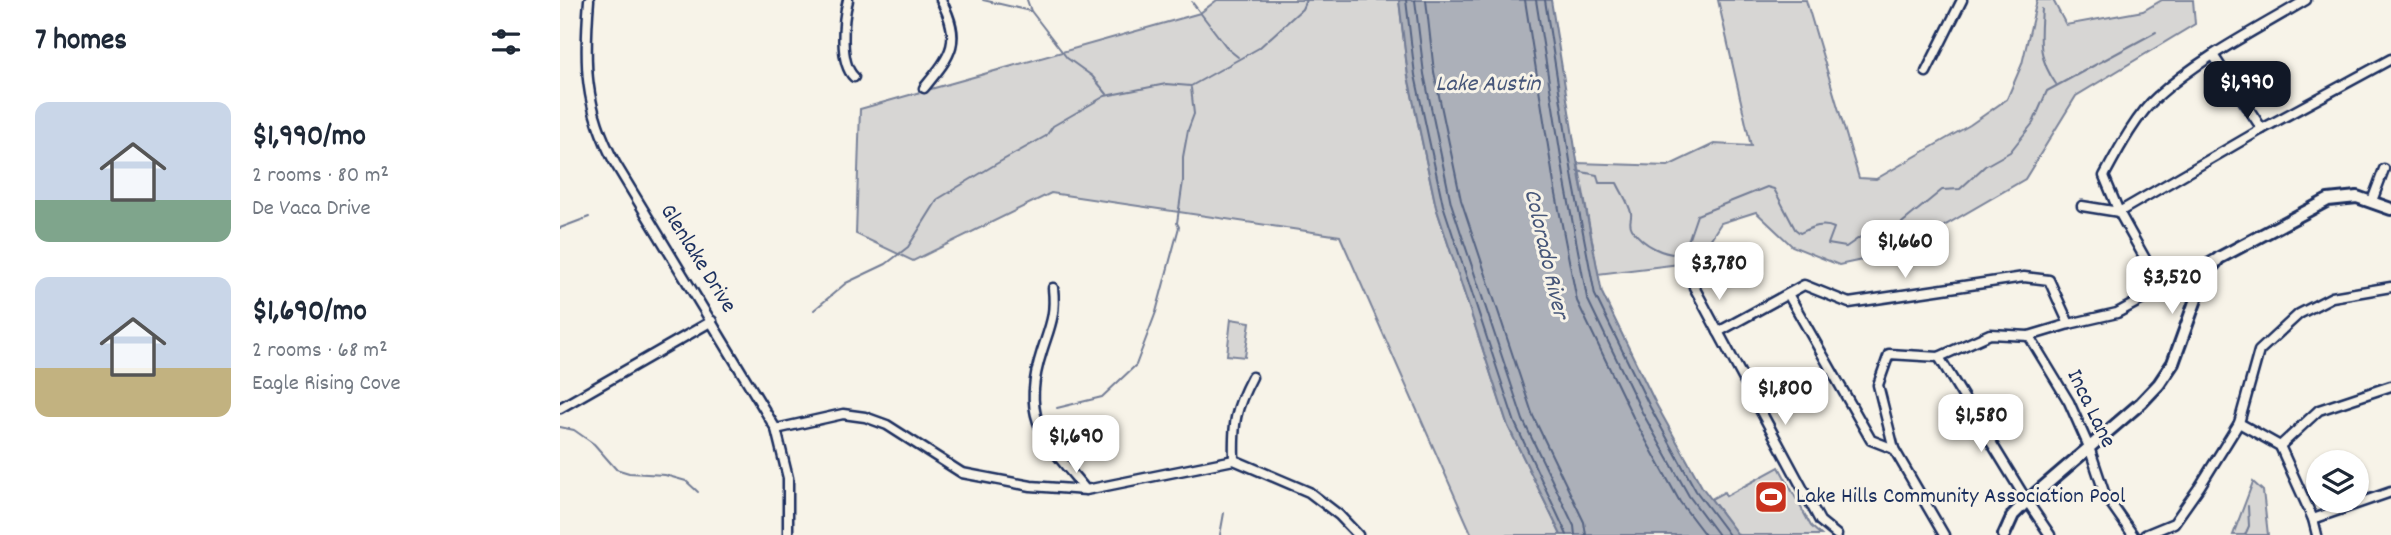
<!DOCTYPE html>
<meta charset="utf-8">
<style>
:root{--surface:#fff;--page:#f6f6f7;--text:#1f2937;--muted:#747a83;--accent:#111827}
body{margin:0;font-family:Dekko,sans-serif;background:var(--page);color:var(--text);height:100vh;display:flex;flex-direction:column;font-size:26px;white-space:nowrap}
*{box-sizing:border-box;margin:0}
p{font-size:23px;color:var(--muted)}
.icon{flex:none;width:38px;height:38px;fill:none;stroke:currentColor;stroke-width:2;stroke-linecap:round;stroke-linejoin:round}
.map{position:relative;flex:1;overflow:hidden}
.side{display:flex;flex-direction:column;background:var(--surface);width:560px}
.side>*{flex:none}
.controls{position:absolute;left:1746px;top:450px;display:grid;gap:14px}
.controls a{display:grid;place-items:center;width:63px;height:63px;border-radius:50%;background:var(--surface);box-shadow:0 2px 5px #0004;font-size:35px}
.price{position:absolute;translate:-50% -60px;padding:0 16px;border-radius:14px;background:#fff;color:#222;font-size:23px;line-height:46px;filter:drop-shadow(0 2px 4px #0008)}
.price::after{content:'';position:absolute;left:50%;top:42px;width:21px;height:16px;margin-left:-10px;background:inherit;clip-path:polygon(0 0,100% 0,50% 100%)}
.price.active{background:var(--accent);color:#fff}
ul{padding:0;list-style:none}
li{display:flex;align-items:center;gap:21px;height:175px;padding:0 35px}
li span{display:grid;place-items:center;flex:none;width:196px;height:140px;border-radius:14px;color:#555}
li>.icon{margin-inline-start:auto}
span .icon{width:84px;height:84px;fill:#fffc;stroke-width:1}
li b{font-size:30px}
h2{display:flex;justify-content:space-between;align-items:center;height:84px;padding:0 35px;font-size:30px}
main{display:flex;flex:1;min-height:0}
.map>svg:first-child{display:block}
.green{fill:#d7d6d4;stroke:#798299;stroke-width:2}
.water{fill:#acb0b9;stroke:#727c95;stroke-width:2}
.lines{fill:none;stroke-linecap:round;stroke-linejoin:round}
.shore{stroke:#556382;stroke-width:2}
.stream{stroke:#727c95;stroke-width:2}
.street-casing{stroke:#1b2f5e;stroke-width:13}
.secondary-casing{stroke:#1b2f5e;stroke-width:16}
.street{stroke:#f7f3e8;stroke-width:8}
.secondary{stroke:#f7f3e8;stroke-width:10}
.labels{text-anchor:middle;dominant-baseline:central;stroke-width:6;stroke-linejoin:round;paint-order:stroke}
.street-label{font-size:23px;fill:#1b2f5e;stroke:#f7f3e8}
.poi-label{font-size:23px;fill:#1b2f5e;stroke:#f7f3e8;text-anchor:start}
.water-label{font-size:24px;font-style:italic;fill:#465679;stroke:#f7f3e8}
</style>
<main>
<section class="side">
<h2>7 homes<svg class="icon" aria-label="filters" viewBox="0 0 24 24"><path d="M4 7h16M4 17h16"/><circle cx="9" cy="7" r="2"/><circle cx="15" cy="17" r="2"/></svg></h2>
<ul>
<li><span style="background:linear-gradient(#c9d6e8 70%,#7fa58c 0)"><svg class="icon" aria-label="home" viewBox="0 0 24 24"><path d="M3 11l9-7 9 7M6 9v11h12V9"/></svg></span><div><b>$1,990/mo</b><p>2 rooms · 80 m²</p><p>De Vaca Drive</p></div></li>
<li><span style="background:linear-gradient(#c9d6e8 65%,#c2b280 0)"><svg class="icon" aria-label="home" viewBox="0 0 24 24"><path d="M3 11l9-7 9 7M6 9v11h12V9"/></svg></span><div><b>$1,690/mo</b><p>2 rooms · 68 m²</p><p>Eagle Rising Cove</p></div></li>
</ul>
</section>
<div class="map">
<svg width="1831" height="535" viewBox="0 0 1831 535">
<rect width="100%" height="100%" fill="#f7f3e8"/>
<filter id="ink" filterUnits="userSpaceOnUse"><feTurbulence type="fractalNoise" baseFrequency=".0143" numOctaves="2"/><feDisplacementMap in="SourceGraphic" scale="14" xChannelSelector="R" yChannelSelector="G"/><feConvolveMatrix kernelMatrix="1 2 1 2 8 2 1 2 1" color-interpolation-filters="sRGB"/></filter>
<g filter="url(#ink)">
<!-- green -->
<g class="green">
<polygon points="657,0 839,0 848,76 876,207 948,426 1001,535 912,535 780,236 491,193 353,261 296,234 300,109 640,13"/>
<polygon points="1158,0 1246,0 1299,178 1316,179 1410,125 1447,99 1462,64 1477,0 1493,0 1506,25 1583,11 1602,0 1633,0 1635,24 1516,96 1465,179 1339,252 1279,265 1232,246 1196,212 1161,223 1136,262 1038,274 1018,163 1108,166 1154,144 1191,146"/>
<polygon points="671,319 690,322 685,357 667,355"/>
<polygon points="1219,467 1251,526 1261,535 1178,535 1151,499 1164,492 1166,496"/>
<polygon points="1693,482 1703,491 1708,535 1673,535"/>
</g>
<!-- water -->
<g class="water">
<polygon points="839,0 991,0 1020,179 1042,293 1096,404 1142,487 1178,535 1001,535 948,426 876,207 848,76"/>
<polygon points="1208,484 1213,494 1217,493 1221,501 1209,510 1198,489"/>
</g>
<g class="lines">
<!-- shore -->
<g class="shore">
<polyline points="846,0 855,75 883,205 955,423 1007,535"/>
<polyline points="855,0 864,74 891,203 963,420 1014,526 1015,535"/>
<polyline points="866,0 874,72 901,200 973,416 1024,522 1026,535"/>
<polyline points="965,0 994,184 1017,301 1073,417 1120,502 1145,535"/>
<polyline points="976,0 1005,182 1027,298 1082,412 1129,496 1158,535"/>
<polyline points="985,0 1013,180 1035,295 1090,407 1136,491 1169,535"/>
</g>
<!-- stream -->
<g class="stream">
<polyline points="423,0 470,11"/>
<polyline points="467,0 471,11 507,58 532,76 547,94"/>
<polyline points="632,2 668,49 678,57"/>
<path d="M1482,9c-2,30 -5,48 14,75"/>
<path d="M1017,171l20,4 2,8h18c4,9 12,20 14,30 1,6 -3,10 1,16 10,15 34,29 52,24l13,-38 70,-28 7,2 21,40 5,4c11,-5 22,-11 34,-5l-6,16 18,3 23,-16 14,6 3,-1 56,-46 18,-1 25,-23 25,-14 23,-29 14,-32 109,-59"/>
<polyline points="0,228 29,217"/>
<polyline points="254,310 286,283 326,264 348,247 378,199 436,164 486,136 493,126 545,96 606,84 631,86 699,48 742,9 746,0"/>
<polyline points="497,408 542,397 576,365 596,312 619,227 617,223 623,181 623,157 628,130 634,114 631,88"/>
<polyline points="0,427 14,430 34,444 56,469 69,473 105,475 126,481 138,492"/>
<polyline points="660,535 664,513"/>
<polyline points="1685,535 1689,526 1688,506"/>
</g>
<defs>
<g id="street">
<path d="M29,0c-5,62 -5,107 26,163l161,266 12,49v57"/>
<path d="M288,0c-5,19 -9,63 6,77"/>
<polyline points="1653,55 1702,129"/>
<polyline points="1366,72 1402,0"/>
<path d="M364,88c27,-33 39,-46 17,-88"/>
<polyline points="1812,201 1824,169"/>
<polyline points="1522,206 1559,212 1702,129 1831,59"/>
<polyline points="1134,287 1260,521 1277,535"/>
<path d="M493,288c3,27 -3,38 -11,63 -22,69 2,88 44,139"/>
<path d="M1602,289l-43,-77 -15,-36c13,-24 33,-62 54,-80 43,-39 98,-66 148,-96"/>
<polyline points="1228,294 1311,440 1334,449 1384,535"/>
<polyline points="1158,332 1244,285 1289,303 1464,277 1489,280 1509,324"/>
<polyline points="1469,336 1509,402 1529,447 1545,495 1573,535"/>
<polyline points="1379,357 1467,501 1490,535"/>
<polyline points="0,408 152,321"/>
<polyline points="1679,423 1720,446 1753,519 1757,535"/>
<polyline points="216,429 283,414 305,417 327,425 402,473 471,486 526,490 674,460 749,492 779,515 798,535"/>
<polyline points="1720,446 1759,410 1831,386"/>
<polyline points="1334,449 1318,385 1329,354 1379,357 1430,334 1469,336 1509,324 1557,313 1656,259"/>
<path d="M674,460c-1,-37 1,-51 18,-83"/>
<polyline points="1753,519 1831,492"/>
<polyline points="1585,535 1614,523 1640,486 1679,423 1699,351 1739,314 1772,297 1831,287"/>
</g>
<polyline id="secondary" points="1444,535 1453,515 1467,501 1581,403 1599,384 1613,363 1644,277 1659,258 1768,200 1797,197 1831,209"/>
</defs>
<!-- street casing -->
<use href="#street" class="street-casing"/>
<!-- secondary casing -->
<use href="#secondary" class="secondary-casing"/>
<!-- street -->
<use href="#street" class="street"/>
<!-- secondary -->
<use href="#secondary" class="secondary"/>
</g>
</g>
<!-- icons -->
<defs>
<symbol id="stadium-square" viewBox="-11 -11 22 22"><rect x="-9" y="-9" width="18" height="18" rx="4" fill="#c8321e" stroke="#f7f3e8"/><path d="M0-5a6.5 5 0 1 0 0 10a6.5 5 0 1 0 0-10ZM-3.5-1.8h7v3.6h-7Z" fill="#fff"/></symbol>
</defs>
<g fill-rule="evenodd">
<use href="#stadium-square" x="1192" y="478" width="38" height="38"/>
</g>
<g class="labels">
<!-- street labels -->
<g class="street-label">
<text transform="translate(137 259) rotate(58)">Glenlake Drive</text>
<text transform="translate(1530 409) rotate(64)">Inca Lane</text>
</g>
<!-- poi labels -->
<g class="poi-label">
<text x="1236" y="497">Lake Hills Community Association Pool</text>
</g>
<!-- water labels -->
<g class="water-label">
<text x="928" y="85">Lake Austin</text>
<text transform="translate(985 254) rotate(77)">Colorado River</text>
</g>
</g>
</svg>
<div class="controls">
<a><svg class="icon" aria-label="layers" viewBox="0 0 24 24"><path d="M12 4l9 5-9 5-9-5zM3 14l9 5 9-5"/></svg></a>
</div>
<b class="price active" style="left:1687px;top:121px">$1,990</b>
<b class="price" style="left:1345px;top:280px">$1,660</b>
<b class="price" style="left:1159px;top:302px">$3,780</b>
<b class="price" style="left:1612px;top:316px">$3,520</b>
<b class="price" style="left:1225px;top:427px">$1,800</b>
<b class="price" style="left:1421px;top:454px">$1,580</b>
<b class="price" style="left:516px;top:475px">$1,690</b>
</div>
</main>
